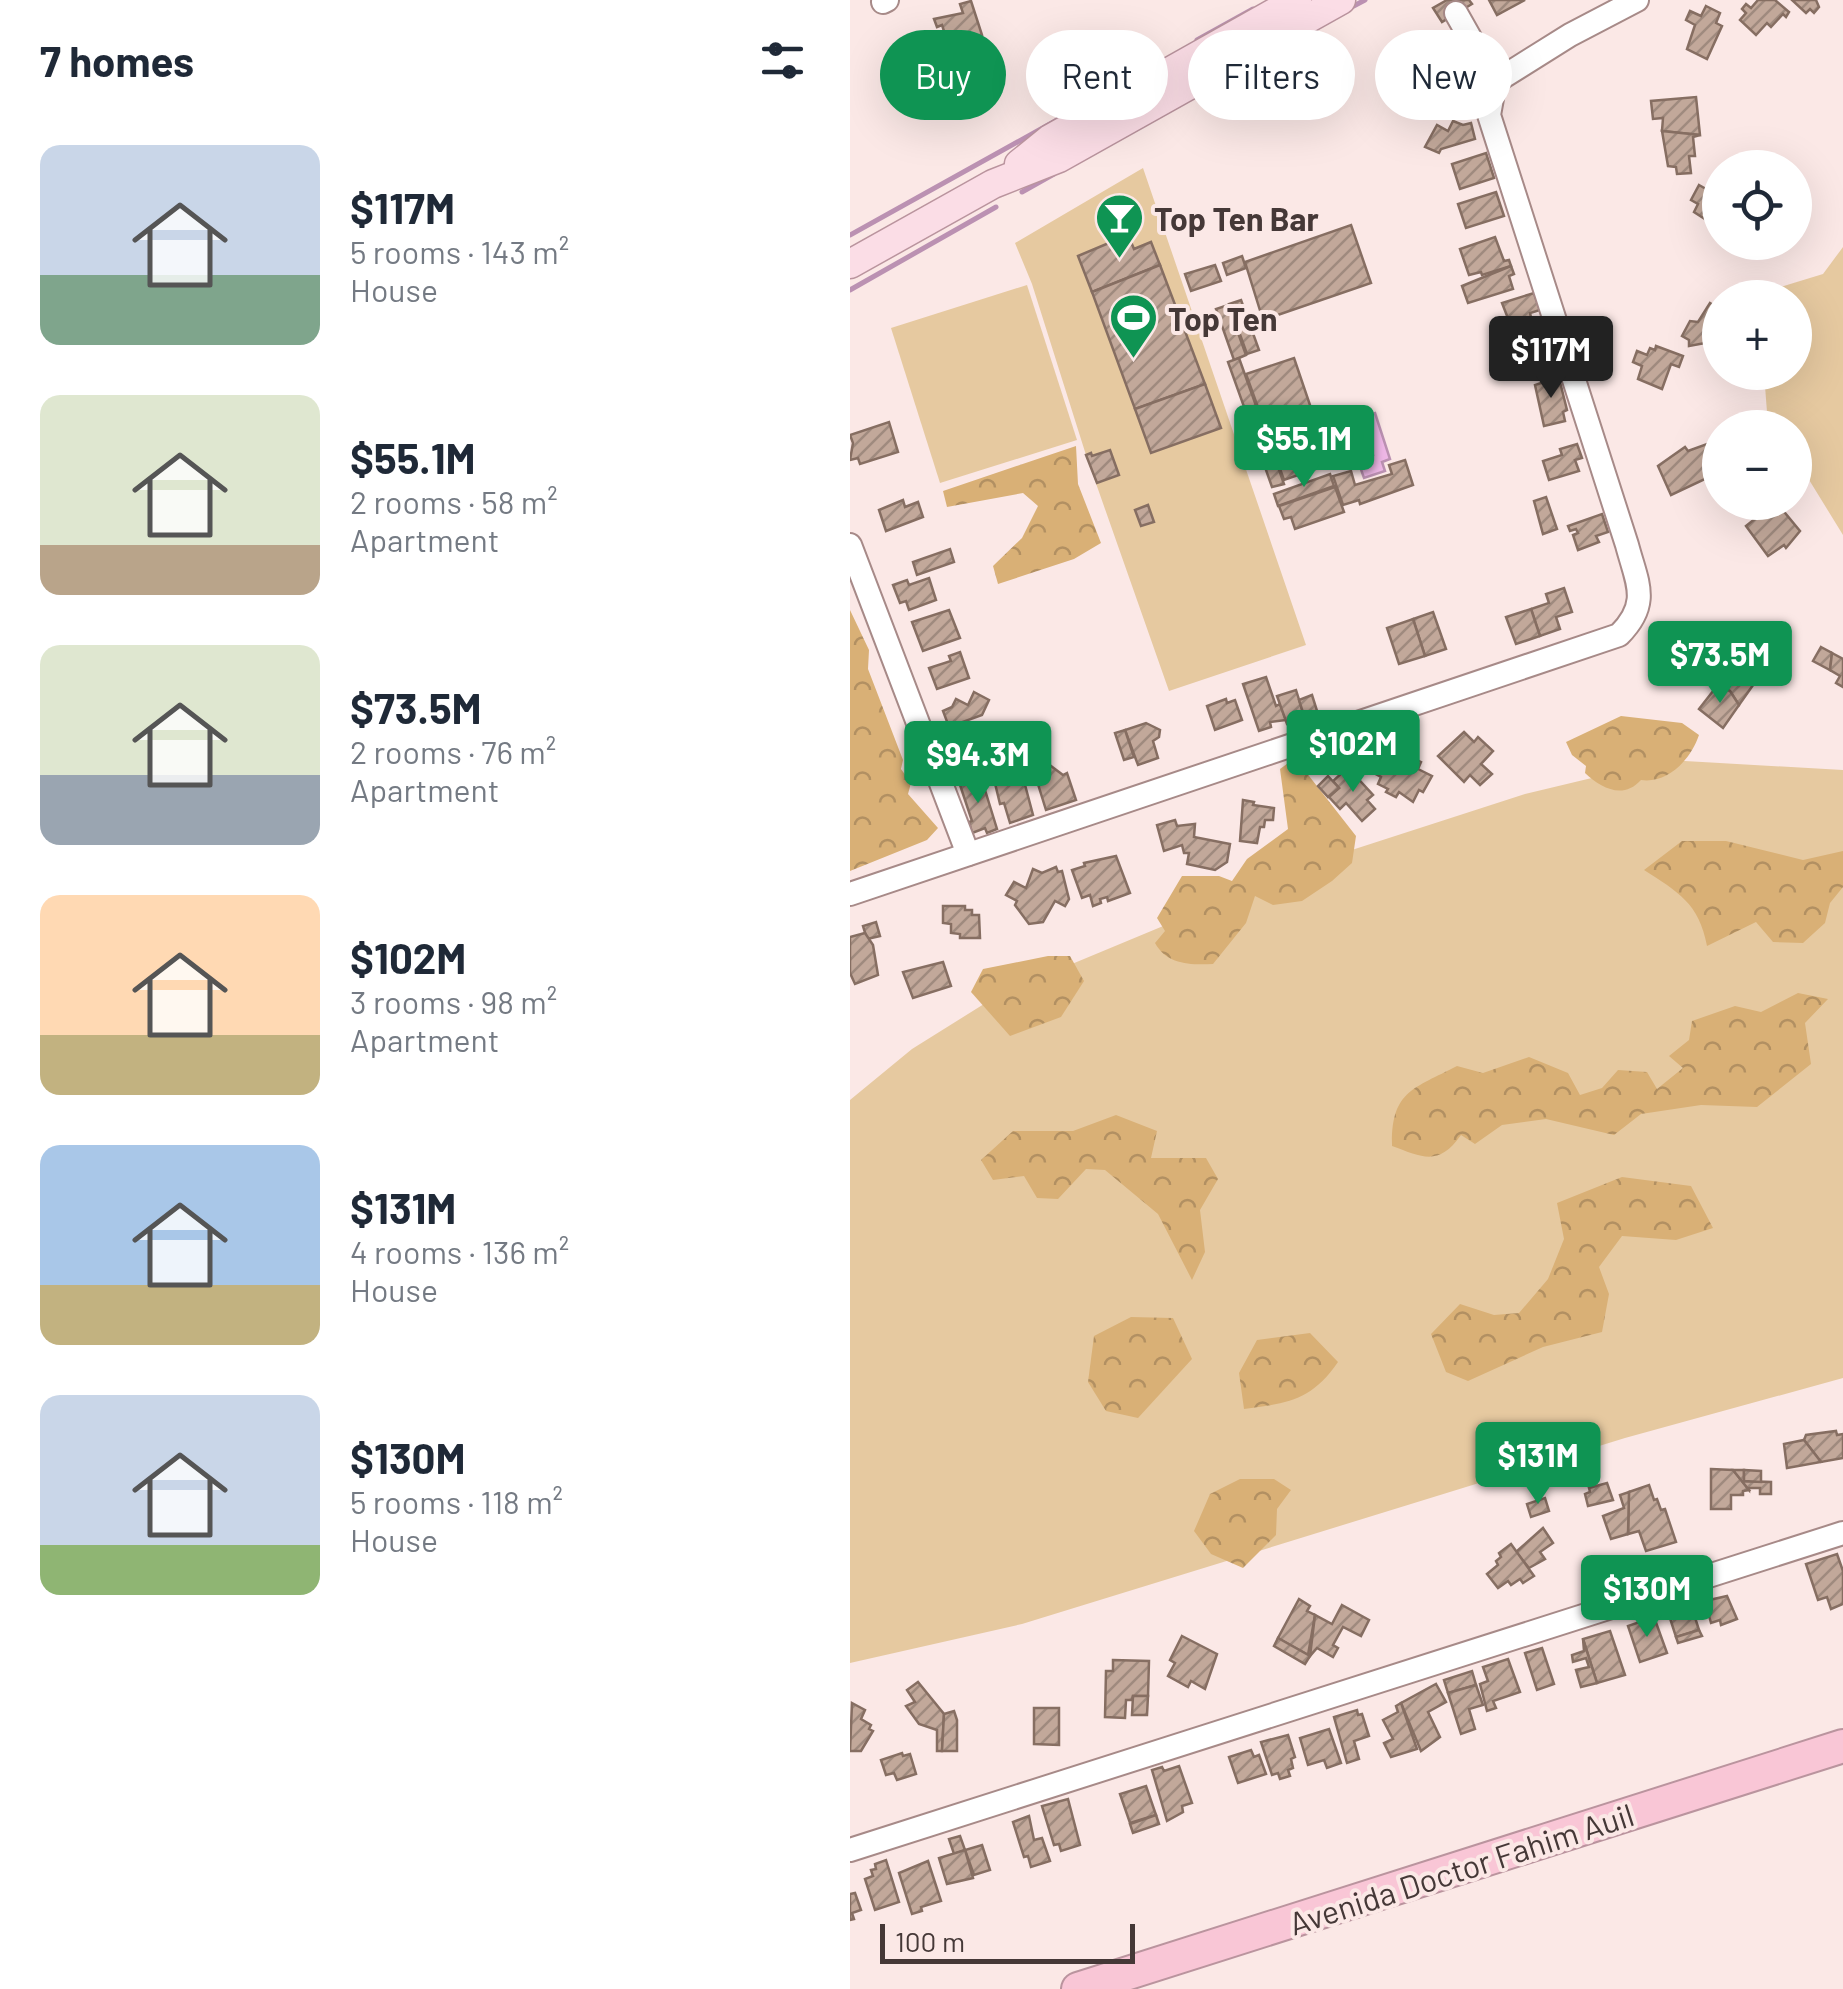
<!DOCTYPE html>
<meta charset="utf-8">
<style>
:root{--surface:#fff;--page:#f2f2f3;--text:#1f2937;--muted:#747a83;--accent:#0f9453}
body{margin:0;font-family:Barlow,sans-serif;background:var(--page);color:var(--text);height:100vh;display:flex;flex-direction:column;font-size:38px;white-space:nowrap}
*{box-sizing:border-box;margin:0}
p{font-size:32px;color:var(--muted)}
.icon{flex:none;width:55px;height:55px;fill:none;stroke:currentColor;stroke-width:2;stroke-linecap:round;stroke-linejoin:round}
.map{position:relative;flex:1;overflow:hidden}
.details{display:flex;flex-direction:column;background:var(--surface);width:850px}
.details>*{flex:none}
.guide{position:absolute;left:30px;top:30px;width:812px;height:90px;display:flex;gap:20px}
.fabs{position:absolute;left:852px;top:150px;display:grid;gap:20px}
.fabs a{display:grid;place-items:center;width:110px;height:110px;border-radius:50%;background:var(--surface);box-shadow:0 10px 40px #0002;font-size:50px}
.scale{position:absolute;left:30px;bottom:25px;width:255px;box-sizing:border-box;padding-left:10px;border:5px solid #453837;border-top:0;font-size:28px;line-height:35px;white-space:nowrap;color:#453837;-webkit-text-stroke:8px #fbe8e6;paint-order:stroke}
.price{position:absolute;translate:-50% -85px;padding:0 22px;border-radius:10px;background:var(--accent);color:#fff;font-size:32px;line-height:65px;filter:drop-shadow(0 2px 5px #0008)}
.price::after{content:'';position:absolute;left:50%;top:60px;width:30px;height:22px;margin-left:-15px;background:inherit;clip-path:polygon(0 0,100% 0,50% 100%)}
.price.current{background:#222;color:#fff}
ul{padding:0;list-style:none}
li{display:flex;align-items:center;gap:30px;height:250px;padding:0 40px}
li span{display:grid;place-items:center;flex:none;width:280px;height:200px;border-radius:20px;color:#555}
li>.icon{margin-inline-start:auto}
span .icon{width:120px;height:120px;fill:#fffc;stroke-width:1}
li b{font-size:42px}
h2{display:flex;justify-content:space-between;align-items:center;height:120px;padding:0 40px;font-size:42px}
.tag{padding:0 35px;border-radius:45px;background:var(--surface);box-shadow:0 10px 40px #0002;font-size:35px;line-height:90px}
.tag.current{background:var(--accent);color:#fff}
main{display:flex;flex:1;min-height:0}
.map>svg:first-child{display:block}
.grass{fill:#e6c9a0}
.forest{fill:url(#forest-crowns)}
.water{fill:#eeb7e6;stroke:#bb91b2;stroke-width:2.5}
.lines{fill:none;stroke-linecap:round;stroke-linejoin:round}
.stream{stroke:#bb91b2;stroke-width:5}
.building{fill:url(#building-hatch);stroke:#866e62;stroke-width:2.5}
.minor-casing{stroke:#a78a88;stroke-width:26}
.major-casing{stroke:#ba949e;stroke-width:31}
.highway-casing{stroke:#ba949e;stroke-width:36}
.minor{stroke:#fff;stroke-width:22}
.major{stroke:#fbdde6;stroke-width:28}
.highway{stroke:#f9c6d6;stroke-width:32}
.labels{text-anchor:middle;dominant-baseline:central;stroke-width:8;stroke-linejoin:round;paint-order:stroke}
.poi-label{font-size:32px;font-weight:bold;fill:#453837;stroke:#fbe8e6;text-anchor:start}
.street-label{font-size:32px;fill:#453837;stroke:#fbe8e6}
</style>
<main>
<section class="details">
<h2>7 homes<svg class="icon" aria-label="filters" viewBox="0 0 24 24"><path d="M4 7h16M4 17h16"/><circle cx="9" cy="7" r="2"/><circle cx="15" cy="17" r="2"/></svg></h2>
<ul>
<li><span style="background:linear-gradient(#c9d6e8 65%,#7fa58c 0)"><svg class="icon" aria-label="home" viewBox="0 0 24 24"><path d="M3 11l9-7 9 7M6 9v11h12V9"/></svg></span><div><b>$117M</b><p>5 rooms · 143 m²</p><p>House</p></div></li>
<li><span style="background:linear-gradient(#dfe7d0 75%,#b9a48a 0)"><svg class="icon" aria-label="home" viewBox="0 0 24 24"><path d="M3 11l9-7 9 7M6 9v11h12V9"/></svg></span><div><b>$55.1M</b><p>2 rooms · 58 m²</p><p>Apartment</p></div></li>
<li><span style="background:linear-gradient(#dfe7d0 65%,#9aa5b1 0)"><svg class="icon" aria-label="home" viewBox="0 0 24 24"><path d="M3 11l9-7 9 7M6 9v11h12V9"/></svg></span><div><b>$73.5M</b><p>2 rooms · 76 m²</p><p>Apartment</p></div></li>
<li><span style="background:linear-gradient(#ffd9b3 70%,#c2b280 0)"><svg class="icon" aria-label="home" viewBox="0 0 24 24"><path d="M3 11l9-7 9 7M6 9v11h12V9"/></svg></span><div><b>$102M</b><p>3 rooms · 98 m²</p><p>Apartment</p></div></li>
<li><span style="background:linear-gradient(#a9c7e8 70%,#c2b280 0)"><svg class="icon" aria-label="home" viewBox="0 0 24 24"><path d="M3 11l9-7 9 7M6 9v11h12V9"/></svg></span><div><b>$131M</b><p>4 rooms · 136 m²</p><p>House</p></div></li>
<li><span style="background:linear-gradient(#c9d6e8 75%,#8fb573 0)"><svg class="icon" aria-label="home" viewBox="0 0 24 24"><path d="M3 11l9-7 9 7M6 9v11h12V9"/></svg></span><div><b>$130M</b><p>5 rooms · 118 m²</p><p>House</p></div></li>
</ul>
</section>
<div class="map">
<svg width="993" height="1989" viewBox="0 0 993 1989">
<defs>
<pattern id="forest-crowns" width="20" height="18" patternUnits="userSpaceOnUse" patternTransform="scale(2.5)"><rect width="20" height="18" fill="#d9b076"/><path d="M2 6a3 3 0 1 1 6 0M12 15a3 3 0 1 1 6 0" fill="none" stroke="#b29062"/></pattern>
<pattern id="building-hatch" width="6" height="6" patternUnits="userSpaceOnUse" patternTransform="scale(2.5)"><rect width="6" height="6" fill="#c2a89a"/><path d="M-1 1l2-2M0 6l6-6M5 7l2-2" fill="none" stroke="#9f8a7e"/></pattern>
</defs>
<rect width="100%" height="100%" fill="#fbe8e6"/>
<!-- grass -->
<g class="grass">
<polygon points="293,168 456,645 319,691 236,455 182,284 165,243"/>
<polygon points="993,247 993,535 945,457 945,428 927,427 917,412 914,373 945,372 945,298 907,297 907,294 973,274"/>
<polygon points="177,285 227,440 90,483 41,328"/>
<polygon points="817,760 993,770 993,1378 775,1438 172,1624 0,1663 0,1100 62,1049 150,994 474,859 675,794"/>
</g>
<!-- forest -->
<g class="forest">
<polygon points="226,446 228,484 251,543 224,559 148,584 143,566 172,538 188,506 173,493 97,507 93,491"/>
<polygon points="0,610 19,650 18,669 53,760 51,769 61,783 58,794 88,828 77,840 0,871"/>
<path d="M771,716l61,7 17,12c-8,24 -31,49 -58,45 -18,20 -40,8 -56,-7l1,-7 -14,-11 -6,-13z"/>
<path d="M445,758l61,78 -4,27 -20,18 -30,20 -29,4 -18,-9 -9,27 -33,41c-22,1 -46,1 -58,-21l10,-12 -8,-13 25,-42h37l13,5 15,-22 41,-30 -8,-60z"/>
<path d="M832,841h44l77,19 40,-9v36l-13,16 -5,20 -22,20 -30,-1 -17,-20 -49,24c-8,-43 -29,-54 -63,-76z"/>
<polygon points="198,956 220,956 234,981 211,1017 160,1036 121,992 133,969"/>
<path d="M948,993l30,6 -23,24 6,41 -54,43 -56,-2 -60,9 -27,21 -68,-16 -44,6 -27,19 -14,-9c-22,31 -37,23 -69,11 -1,-55 21,-57 65,-80l26,7 46,-16 39,16 12,22 22,-7 16,-18 29,2 10,17 26,-21 -14,-12 20,-16 3,-19 43,-15 26,6z"/>
<polygon points="266,1115 307,1131 301,1158 356,1158 368,1179 350,1210 355,1252 342,1280 308,1214 255,1170 236,1169 208,1199 187,1198 174,1176 143,1180 131,1160 163,1131 223,1131"/>
<polygon points="772,1177 841,1186 863,1228 826,1240 772,1236 749,1267 759,1294 752,1332 693,1347 618,1381 596,1372 581,1334 610,1304 644,1315 669,1313 698,1279 714,1239 707,1203"/>
<polygon points="281,1317 323,1318 342,1359 288,1418 256,1411 238,1382 244,1336"/>
<path d="M460,1333l28,29c-27,39 -50,41 -94,47l-5,-36 18,-33z"/>
<polygon points="390,1479 424,1479 441,1490 427,1509 426,1535 393,1568 361,1554 344,1531 360,1494"/>
</g>
<!-- water -->
<polygon class="water" points="525,413 540,459 532,462 535,471 514,478 508,461 523,455 511,418"/>
<g class="lines">
<!-- stream -->
<g class="stream">
<polyline points="498,9 515,0"/>
<polyline points="347,40 403,9"/>
<polyline points="172,192 204,174"/>
<polyline points="0,235 216,115"/>
<polyline points="0,290 146,207"/>
</g>
</g>
<!-- building -->
<g class="building">
<polygon points="597,0 619,0 622,4 592,22 583,8"/>
<polygon points="639,0 675,0 647,15"/>
<polygon points="908,0 925,0 939,12 936,17 933,14 921,27 917,23 906,35 890,20 896,13 892,9 896,4 901,8"/>
<polygon points="942,0 966,0 969,7 964,13 960,9 956,13"/>
<polygon points="121,1 132,35 109,43 119,71 105,75 102,66 99,67 89,37 95,34 92,25 87,27 84,19 113,13 110,4"/>
<polygon points="856,6 870,13 866,23 872,26 857,59 837,49 845,25 836,20 840,11 851,16"/>
<polygon points="846,97 850,135 812,131 813,118 803,119 801,101"/>
<polygon points="603,121 613,125 621,123 625,139 591,149 589,153 575,147 587,125 598,131"/>
<polygon points="812,131 850,135 843,137 845,156 839,156 841,173 827,174 826,167 818,166"/>
<polygon points="636,153 644,178 610,189 602,164"/>
<polygon points="849,185 865,194 867,190 870,192 869,228 844,212 848,204 841,200"/>
<polygon points="646,192 654,216 616,228 608,204"/>
<polygon points="501,225 521,283 413,320 395,262"/>
<polygon points="278,235 284,249 301,242 310,265 242,292 228,256"/>
<polygon points="645,237 654,261 659,260 661,266 632,275 631,272 619,275 610,249"/>
<polygon points="392,256 396,268 377,275 373,263"/>
<polygon points="310,265 355,384 285,409 242,292"/>
<polygon points="365,265 371,281 341,291 335,274"/>
<polygon points="661,266 664,274 659,276 663,289 618,303 612,286"/>
<polygon points="684,293 690,310 680,313 686,339 675,342 667,318 659,321 652,303"/>
<polygon points="391,300 409,350 397,354 379,304"/>
<polygon points="860,303 870,309 870,318 862,313 856,322 863,326 870,324 870,339 866,339 861,346 855,343 839,346 839,340 832,336 840,321 848,322"/>
<polygon points="378,305 396,355 384,360 366,309"/>
<polygon points="698,335 703,349 692,353 694,358 685,362 686,366 663,373 659,360 668,357 664,346"/>
<polygon points="806,346 833,356 829,367 821,364 812,389 788,379 792,366 783,362 787,351 797,355 800,348 805,350"/>
<polygon points="389,358 409,414 398,418 378,362"/>
<polygon points="444,358 480,464 434,480 396,374"/>
<polygon points="703,374 705,379 709,378 717,410 713,412 715,421 694,426 685,385 697,381 695,376"/>
<polygon points="355,384 371,428 301,453 285,409"/>
<polygon points="39,422 48,452 10,464 8,458 0,460 3,443 0,435"/>
<polygon points="416,432 434,484 422,487 404,436"/>
<polygon points="727,444 732,458 725,460 729,471 699,480 693,461 712,455 710,449"/>
<polygon points="857,444 870,472 821,495 808,466 835,447 838,451"/>
<polygon points="260,450 269,475 247,483 236,455 241,453 242,456"/>
<polygon points="555,460 563,485 510,504 509,500 493,505 483,476 501,471 505,485 542,474 539,465"/>
<polygon points="480,474 484,486 428,506 424,494"/>
<polygon points="485,487 494,512 445,529 441,517 434,519 429,506"/>
<polygon points="696,497 707,529 693,534 684,501"/>
<polygon points="53,500 55,507 68,502 73,517 36,531 29,510"/>
<polygon points="926,502 950,531 936,548 934,545 918,556 896,526"/>
<polygon points="298,505 304,522 291,526 285,510"/>
<polygon points="752,514 758,532 746,536 749,542 728,550 723,535 728,533 726,529 720,531 718,526"/>
<polygon points="100,549 104,562 67,575 63,562"/>
<polygon points="79,578 86,600 59,610 56,601 50,603 43,585 57,580 59,585"/>
<polygon points="714,588 722,612 706,617 710,629 690,636 681,609 699,603 696,594"/>
<polygon points="681,609 690,636 666,644 656,617"/>
<polygon points="99,610 110,638 73,651 62,622"/>
<polygon points="583,612 596,649 575,656 563,619"/>
<polygon points="563,619 575,656 549,664 537,628"/>
<polygon points="971,647 982,653 980,670 963,661"/>
<polygon points="110,652 119,678 87,689 79,668 101,661 99,656"/>
<polygon points="982,653 993,659 993,687 986,683 990,676 980,670"/>
<polygon points="884,661 908,678 889,705 880,691 867,686"/>
<polygon points="416,677 426,706 430,704 436,720 420,722 421,727 409,731 393,684"/>
<polygon points="867,686 880,691 889,705 873,728 849,709"/>
<polygon points="446,690 455,719 437,724 427,696"/>
<polygon points="124,692 139,700 132,715 99,727 93,711 102,707 106,699 118,705"/>
<polygon points="462,695 468,714 455,719 449,700"/>
<polygon points="376,699 377,703 385,700 392,720 365,730 357,706"/>
<polygon points="296,723 310,730 309,737 303,741 308,758 288,765 275,730"/>
<polygon points="275,730 284,757 274,760 265,733"/>
<polygon points="109,732 116,756 100,761 94,737"/>
<polygon points="614,732 624,742 628,737 643,751 631,764 642,774 630,785 620,775 614,782 588,756"/>
<polygon points="530,749 552,758 555,754 571,762 568,769 582,776 573,792 569,790 563,802 549,792 546,797 536,792 538,789 528,784 531,777 511,766 516,757 524,761"/>
<polygon points="197,763 213,775 217,773 226,800 196,810 183,768"/>
<polygon points="170,766 183,815 160,823 154,803 150,804 143,775"/>
<polygon points="494,771 497,775 501,771 523,795 517,800 525,809 512,821 496,803 490,809 479,797 489,788 483,781"/>
<polygon points="478,776 489,788 478,797 468,786"/>
<polygon points="131,777 147,829 137,833 135,828 122,833 119,822 122,821 110,785"/>
<polygon points="393,800 404,802 403,805 424,808 423,820 415,820 414,827 410,827 407,843 390,841"/>
<polygon points="325,820 327,826 345,824 344,837 380,844 377,862 365,870 337,864 339,853 334,853 332,845 314,851 307,825"/>
<polygon points="266,856 280,893 258,901 257,897 250,899 251,903 243,906 240,895 232,898 222,870 235,866 234,863"/>
<polygon points="206,867 208,872 212,871 219,899 215,906 205,901 193,922 179,924 165,905 167,901 156,895 164,882 176,888 183,869 192,873"/>
<polygon points="93,906 115,906 115,910 122,910 122,915 129,915 130,938 110,938 110,934 101,933 101,924 93,923"/>
<polygon points="26,922 30,936 17,939 13,926"/>
<polygon points="15,933 23,945 28,975 5,984 0,973 0,937"/>
<polygon points="93,962 101,986 63,998 53,972"/>
<polygon points="986,1431 987,1435 993,1434 993,1458 971,1462 954,1440 956,1435"/>
<polygon points="954,1440 971,1462 937,1468 934,1444"/>
<polygon points="861,1469 883,1470 899,1490 893,1491 893,1495 881,1495 881,1509 861,1509"/>
<polygon points="883,1470 894,1470 894,1481 921,1482 921,1494 910,1494 910,1488 899,1488 899,1490"/>
<polygon points="894,1470 911,1471 911,1482 894,1481"/>
<polygon points="757,1483 763,1500 738,1506 735,1494 740,1492 739,1488"/>
<polygon points="799,1485 804,1500 807,1499 811,1510 815,1509 826,1542 796,1551 789,1531 778,1534 779,1492"/>
<polygon points="779,1492 778,1534 761,1539 753,1516 774,1508 770,1495"/>
<polygon points="695,1498 699,1511 681,1517 677,1504"/>
<polygon points="693,1528 703,1543 690,1552 695,1559 679,1568 666,1552"/>
<polygon points="661,1544 684,1576 673,1583 670,1579 661,1585 658,1581 648,1588 637,1574 648,1565 646,1561 651,1557 649,1553"/>
<polygon points="987,1554 993,1571 993,1604 981,1609 977,1597 968,1600 956,1564"/>
<polygon points="877,1596 887,1619 871,1625 870,1620 861,1623 855,1601"/>
<polygon points="449,1599 460,1606 457,1611 465,1615 458,1655 428,1638"/>
<polygon points="492,1605 519,1620 511,1636 493,1627 483,1645 488,1648 483,1657 467,1648 460,1656 465,1615 482,1624"/>
<polygon points="829,1608 831,1612 842,1608 849,1630 826,1637 818,1612"/>
<polygon points="804,1617 817,1653 790,1662 778,1626"/>
<polygon points="849,1630 852,1636 828,1643 826,1637"/>
<polygon points="760,1631 775,1675 747,1683 733,1639"/>
<polygon points="332,1636 367,1654 355,1689 341,1681 338,1687 318,1676 325,1663 320,1660"/>
<polygon points="428,1638 460,1656 455,1664 424,1646"/>
<polygon points="733,1639 747,1683 731,1687 726,1670 739,1667 736,1658 723,1662 722,1655 734,1651"/>
<polygon points="692,1648 704,1684 687,1690 675,1653"/>
<polygon points="658,1659 670,1692 643,1701 646,1708 637,1711 630,1684 638,1681 633,1667"/>
<polygon points="263,1660 299,1661 298,1696 283,1696 282,1700 276,1700 275,1718 255,1717 256,1671 263,1671"/>
<polygon points="622,1671 626,1685 598,1693 594,1680"/>
<polygon points="68,1682 94,1714 92,1751 87,1751 87,1730 69,1724 56,1706 65,1702 57,1690"/>
<polygon points="586,1684 596,1702 578,1712 590,1737 571,1751 551,1703"/>
<polygon points="626,1685 633,1705 619,1709 625,1729 611,1734 598,1693"/>
<polygon points="283,1696 298,1696 297,1715 282,1715"/>
<polygon points="2,1703 15,1710 11,1719 21,1725 19,1729 23,1731 11,1751 0,1751"/>
<polygon points="551,1703 567,1749 541,1757 534,1743 543,1739 533,1720 548,1712 546,1706"/>
<polygon points="184,1708 209,1708 209,1745 184,1744"/>
<polygon points="507,1710 508,1715 512,1714 519,1736 504,1741 509,1759 497,1763 484,1717"/>
<polygon points="104,1711 107,1720 107,1751 92,1751 94,1714"/>
<polygon points="479,1729 491,1763 477,1768 474,1760 458,1765 450,1738"/>
<polygon points="438,1735 445,1757 441,1759 443,1768 438,1770 440,1776 430,1779 428,1773 422,1775 411,1742"/>
<polygon points="401,1750 404,1757 409,1755 416,1774 388,1783 379,1757"/>
<polygon points="52,1753 53,1756 60,1754 66,1774 47,1780 44,1773 36,1775 31,1760"/>
<polygon points="329,1766 342,1803 332,1806 333,1812 317,1821 302,1770 312,1767 314,1771"/>
<polygon points="296,1786 306,1815 280,1823 270,1794"/>
<polygon points="218,1799 230,1845 211,1851 209,1844 204,1845 192,1806"/>
<polygon points="306,1815 309,1824 283,1833 280,1824"/>
<polygon points="179,1816 184,1840 192,1838 200,1861 181,1867 178,1856 174,1857 163,1822"/>
<polygon points="110,1836 115,1850 104,1854 99,1839"/>
<polygon points="132,1845 140,1870 124,1875 115,1850"/>
<polygon points="115,1850 123,1878 97,1884 89,1858"/>
<polygon points="36,1860 49,1902 25,1910 15,1879 23,1876 21,1870 26,1869 25,1864"/>
<polygon points="78,1861 91,1901 71,1907 72,1911 62,1914 49,1873"/>
<polygon points="5,1893 11,1910 2,1913 4,1919 0,1920 0,1894"/>
</g>
<g class="lines">
<defs>
<g id="minor">
<polyline points="33,2 37,0"/>
<polyline points="606,13 645,82"/>
<polyline points="0,545 118,854"/>
<path d="M0,894l769,-259c32,-32 18,-52 8,-90l-138,-430 6,-33 75,-47 67,-35"/>
<polyline points="0,1850 993,1533"/>
</g>
<g id="major">
<polyline points="169,164 200,139 447,0"/>
<polyline points="0,264 143,184 209,158 491,0"/>
</g>
<polyline id="highway" points="228,1989 993,1746"/>
</defs>
<!-- minor casing -->
<use href="#minor" class="minor-casing"/>
<!-- major casing -->
<use href="#major" class="major-casing"/>
<!-- highway casing -->
<use href="#highway" class="highway-casing"/>
<!-- minor -->
<use href="#minor" class="minor"/>
<!-- major -->
<use href="#major" class="major"/>
<!-- highway -->
<use href="#highway" class="highway"/>
</g>
<!-- icons -->
<defs>
<symbol id="bar-pin" viewBox="-11 -11 22 30"><path d="M0 17L-7.5 6A9.5 9.5 0 1 1 7.5 6Z" fill="#0f9453" stroke="#fbe8e6"/><path d="M-6-5H6L.8 .8V4.5H3.5V6h-7V4.5H-.8V.8Z" fill="#fff"/></symbol>
<symbol id="stadium-pin" viewBox="-11 -11 22 30"><path d="M0 17L-7.5 6A9.5 9.5 0 1 1 7.5 6Z" fill="#0f9453" stroke="#fbe8e6"/><path d="M0-5a6.5 5 0 1 0 0 10a6.5 5 0 1 0 0-10ZM-3.5-1.8h7v3.6h-7Z" fill="#fff"/></symbol>
</defs>
<g fill-rule="evenodd">
<use href="#bar-pin" x="242" y="190" width="55" height="75"/>
<use href="#stadium-pin" x="256" y="290" width="55" height="75"/>
</g>
<g class="labels">
<!-- poi labels -->
<g class="poi-label">
<text x="304" y="218">Top Ten Bar</text>
<text x="318" y="318">Top Ten</text>
</g>
<!-- street labels -->
<g class="street-label">
<text transform="translate(611 1868) rotate(-18)">Avenida Doctor Fahim Auil</text>
</g>
</g>
</svg>
<div class="fabs">
<a><svg class="icon" aria-label="locate" viewBox="0 0 24 24"><circle cx="12" cy="12" r="6"/><path d="M12 2v4M12 18v4M2 12h4M18 12h4"/></svg></a>
<a>+</a>
<a>−</a>
</div>
<div class="scale">100 m</div>
<b class="price current" style="left:701px;top:401px">$117M</b>
<b class="price" style="left:454px;top:490px">$55.1M</b>
<b class="price" style="left:870px;top:706px">$73.5M</b>
<b class="price" style="left:503px;top:795px">$102M</b>
<b class="price" style="left:128px;top:806px">$94.3M</b>
<b class="price" style="left:688px;top:1507px">$131M</b>
<b class="price" style="left:797px;top:1640px">$130M</b>
<div class="guide">
<a class="tag current">Buy</a>
<a class="tag">Rent</a>
<a class="tag">Filters</a>
<a class="tag">New</a>
</div>
</div>
</main>
